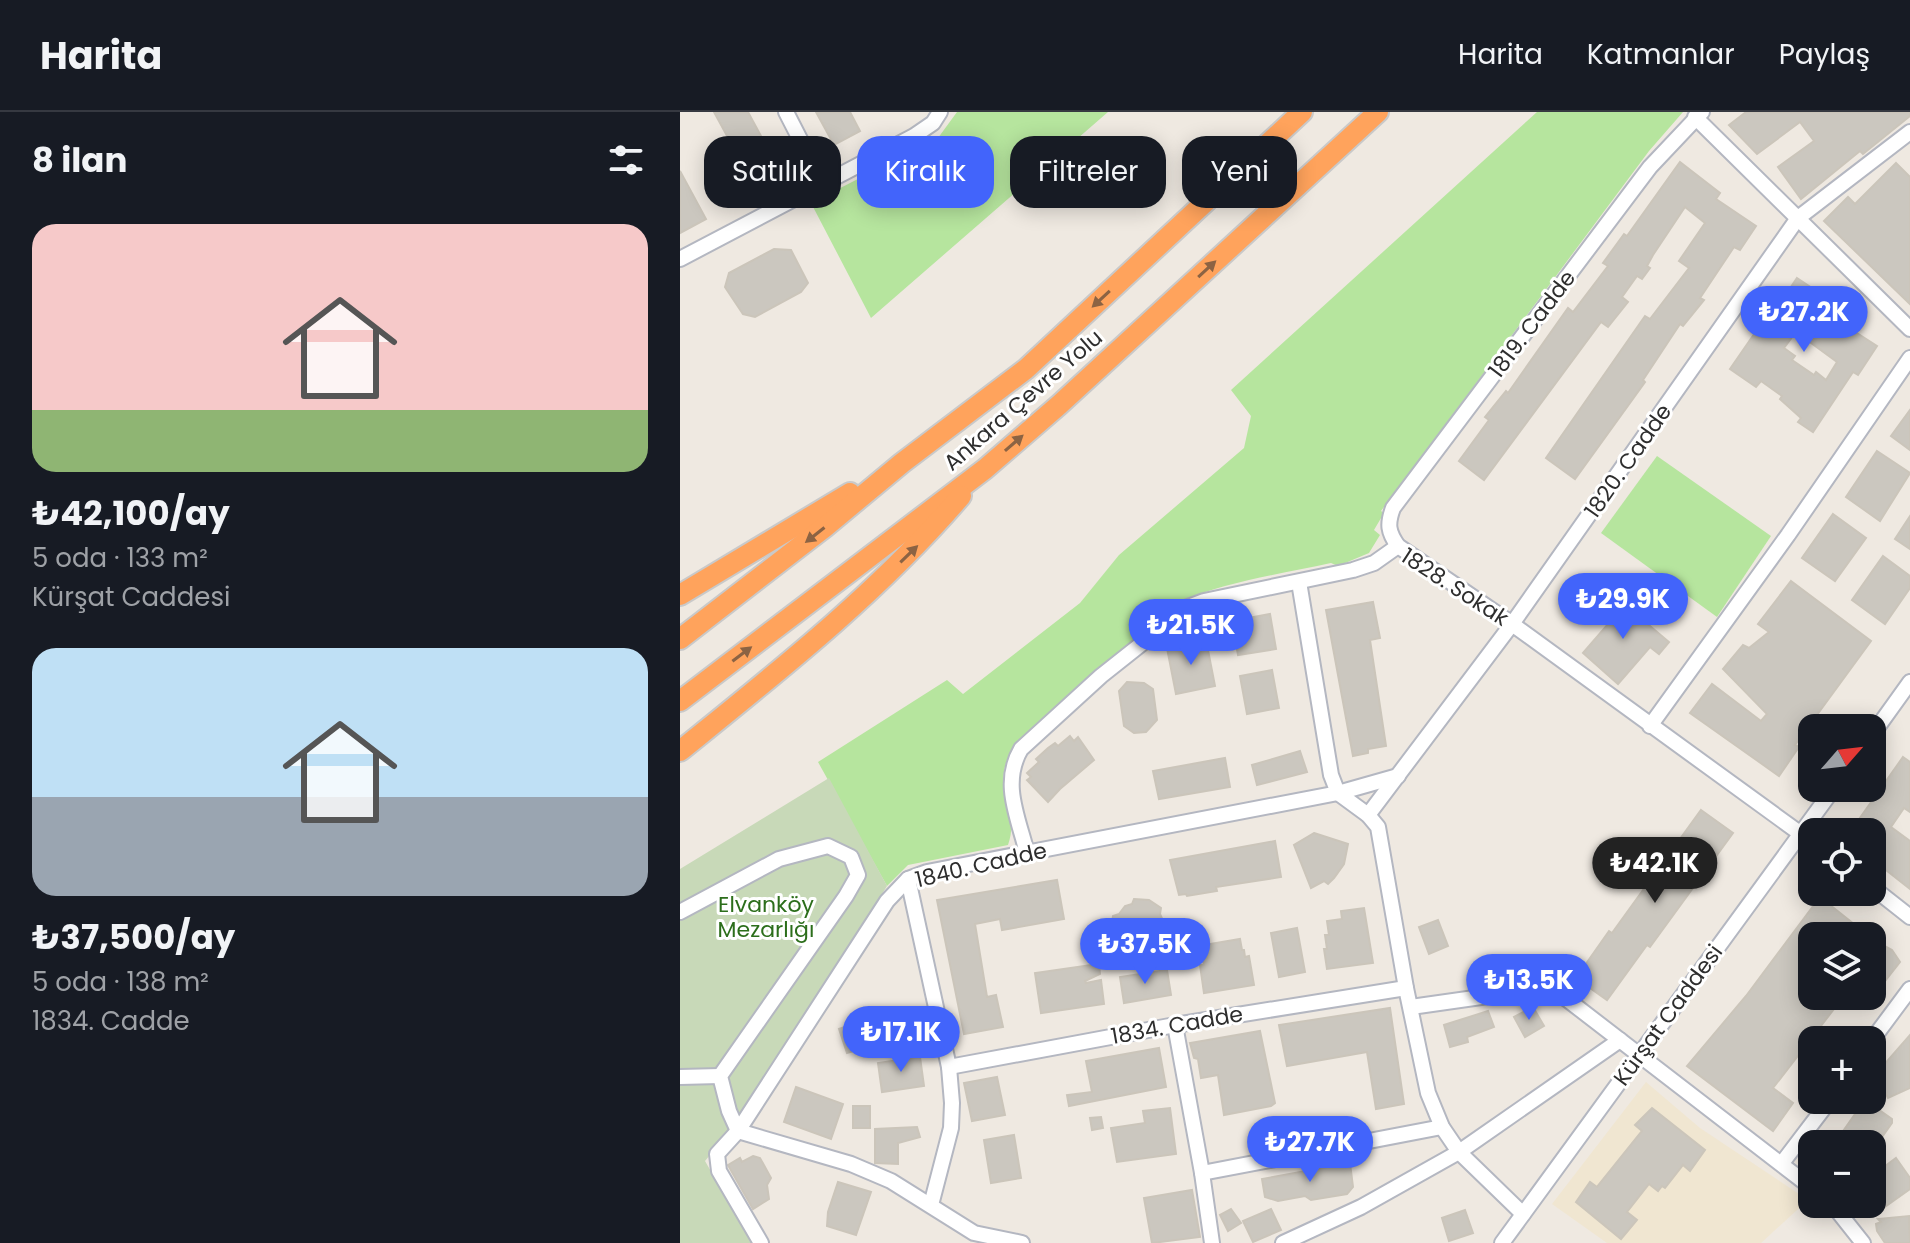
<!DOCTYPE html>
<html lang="tr">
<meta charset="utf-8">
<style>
:root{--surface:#171b24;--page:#20242c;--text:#f1f3f6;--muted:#9ea1a6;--line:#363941;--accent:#4264fb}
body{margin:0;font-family:Poppins,sans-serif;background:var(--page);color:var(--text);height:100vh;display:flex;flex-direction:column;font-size:30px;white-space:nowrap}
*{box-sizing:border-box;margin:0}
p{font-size:26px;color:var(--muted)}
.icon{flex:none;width:44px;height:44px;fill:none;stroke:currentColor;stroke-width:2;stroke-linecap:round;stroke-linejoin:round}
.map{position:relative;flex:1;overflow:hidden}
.side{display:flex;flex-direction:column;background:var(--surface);width:680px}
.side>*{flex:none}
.guide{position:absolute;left:24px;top:24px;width:760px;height:72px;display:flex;gap:16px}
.needle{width:52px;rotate:62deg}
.controls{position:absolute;left:1118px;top:602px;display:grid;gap:16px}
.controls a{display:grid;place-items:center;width:88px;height:88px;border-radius:16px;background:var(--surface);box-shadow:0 4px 20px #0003;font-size:40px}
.price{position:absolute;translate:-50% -68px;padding:0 18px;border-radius:28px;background:var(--accent);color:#fff;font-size:26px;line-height:52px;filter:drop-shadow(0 2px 4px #0008)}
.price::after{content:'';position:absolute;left:50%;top:48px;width:24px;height:18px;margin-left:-12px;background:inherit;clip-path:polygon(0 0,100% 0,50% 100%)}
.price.selected{background:#222;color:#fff}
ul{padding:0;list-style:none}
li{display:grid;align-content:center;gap:16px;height:424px;padding:0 32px}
li span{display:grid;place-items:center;height:248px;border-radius:24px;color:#555}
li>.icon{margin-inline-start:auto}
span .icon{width:144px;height:144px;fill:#fffc;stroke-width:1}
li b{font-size:34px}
h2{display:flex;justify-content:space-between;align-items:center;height:96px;padding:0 32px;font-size:34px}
.pill{padding:0 28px;border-radius:24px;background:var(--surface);box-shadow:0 4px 20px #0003;font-size:28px;line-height:72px}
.pill.selected{background:var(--accent);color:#fff}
header{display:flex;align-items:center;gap:48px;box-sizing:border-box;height:112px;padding:0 40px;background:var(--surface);border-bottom:2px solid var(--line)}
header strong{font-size:38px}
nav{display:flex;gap:44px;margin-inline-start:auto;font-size:28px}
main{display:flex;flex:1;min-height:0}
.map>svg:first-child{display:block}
.education{fill:#f0e6d1}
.green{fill:#b6e59e}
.cemetery{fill:#c8d9b8}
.building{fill:#cbc7bf;stroke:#cbc5ba;stroke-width:2;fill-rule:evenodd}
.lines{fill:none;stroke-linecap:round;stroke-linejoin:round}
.minor-casing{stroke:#b4b7c1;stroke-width:18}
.highway-casing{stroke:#c9c9c9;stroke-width:24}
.minor{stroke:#fff;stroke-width:14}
.highway{stroke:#ffa35c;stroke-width:20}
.oneway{fill:#8c6343}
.labels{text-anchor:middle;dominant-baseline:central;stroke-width:6;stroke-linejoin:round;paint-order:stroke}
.street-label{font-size:22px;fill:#2e2e2e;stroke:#fff}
.park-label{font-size:22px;fill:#2c6e1b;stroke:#fff}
</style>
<header>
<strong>Harita</strong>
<nav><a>Harita</a><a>Katmanlar</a><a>Paylaş</a></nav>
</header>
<main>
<section class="side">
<h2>8 ilan<svg class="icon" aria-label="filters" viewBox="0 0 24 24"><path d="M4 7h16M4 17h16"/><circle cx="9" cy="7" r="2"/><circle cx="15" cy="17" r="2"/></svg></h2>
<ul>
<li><span style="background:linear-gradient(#f6c9c9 75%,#8fb573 0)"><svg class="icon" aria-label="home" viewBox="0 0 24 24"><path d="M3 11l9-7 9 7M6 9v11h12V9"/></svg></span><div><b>₺42,100/ay</b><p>5 oda · 133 m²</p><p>Kürşat Caddesi</p></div></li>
<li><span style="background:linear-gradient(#bfe0f5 60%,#9aa5b1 0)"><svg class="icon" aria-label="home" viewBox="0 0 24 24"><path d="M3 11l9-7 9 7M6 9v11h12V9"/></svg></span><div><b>₺37,500/ay</b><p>5 oda · 138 m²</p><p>1834. Cadde</p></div></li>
</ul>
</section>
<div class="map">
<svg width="1230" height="1131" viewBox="0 0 1230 1131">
<rect width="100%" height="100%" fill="#efe9e1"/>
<!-- education -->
<polygon class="education" points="966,970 1020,1016 1128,1088 1081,1131 927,1131 872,1092"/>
<!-- green -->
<g class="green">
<polygon points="277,0 428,0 191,206 131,91 258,26"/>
<path d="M857,0h146l-34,39 -268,360 3,2 -10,17 6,5 -11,18 -31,13 -7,-3c-51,11 -105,19 -153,39l-161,141c-32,42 5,62 -9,102l-100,20 -21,21 -69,-124 129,-82 16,14 117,-91 39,-48 125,-107 7,-32 -20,-26z"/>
<polygon points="977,344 1091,424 1037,505 921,421"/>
</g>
<!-- cemetery -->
<polygon class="cemetery" points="149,666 207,774 65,1000 25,1049 72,1131 0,1131 0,757"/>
<!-- building -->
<g class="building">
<polygon points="34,0 68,0 102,63 76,77"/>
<polygon points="136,0 170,0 180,19 154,33"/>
<polygon points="1066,0 1230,0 1230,4 1183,42 1180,39 1121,87 1098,55 1134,29 1120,10 1077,42 1049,13"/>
<polygon points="1000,50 1040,81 1036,87 1076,114 1060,138 1054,135 1020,186 1024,188 1003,214 1000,212 963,268 965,270 895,367 866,346 965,204 970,207 1009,156 999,149 1025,111 1005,95 973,143 967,154 970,156 962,167 957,164 942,185 948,190 928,215 921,210 804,368 779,349 809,308 805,305 826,279 828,281 888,196 893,200 928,154 923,151 944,122 947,124"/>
<polygon points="1216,51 1230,65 1230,192 1144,109 1168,85 1175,92"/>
<polygon points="0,59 26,107 0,121"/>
<polygon points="94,137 111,138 128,171 121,180 75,205 63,202 45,175 49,161"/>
<path d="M1117,166l39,26 -7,11 48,31 -19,29 -5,-3 -40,60 -15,-10 3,-4 -21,-19 2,-3 -21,-15 -5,6 -26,-18 29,-42 3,3zM1116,220l41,30 -11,18 -10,-8 -2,3 -22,-15 3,-4 -11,-8z"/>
<polygon points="1230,298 1230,338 1211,324"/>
<polygon points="1197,339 1230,361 1200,409 1166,385"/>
<polygon points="1153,402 1186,426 1155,469 1122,446"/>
<polygon points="1230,404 1230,437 1215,427"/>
<polygon points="1203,444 1230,464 1230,476 1205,512 1172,488"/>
<polygon points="1111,469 1191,529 1115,633 1119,635 1099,664 1010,601 1032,572 1081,609 1087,602 1043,557 1063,533 1069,536 1089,520 1078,512"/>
<polygon points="931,481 989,530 979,542 970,535 938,572 903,541 936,503 922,492"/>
<polygon points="693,490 700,526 690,528 706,634 688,637 688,641 673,644 646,498"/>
<polygon points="590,502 596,537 558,543 552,509"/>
<polygon points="526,528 535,574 496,582 487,536"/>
<polygon points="592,558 599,596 567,602 560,564"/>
<polygon points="447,570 464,571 473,577 477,608 466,620 454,621 444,614 439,579"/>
<polygon points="390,624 394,629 398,625 414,648 380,677 368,690 347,668 351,665 347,661 359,650 356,647 368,636 375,631 378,634"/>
<polygon points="620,639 627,660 577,673 572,653"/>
<polygon points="1223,645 1230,650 1230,700 1224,696 1211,715 1230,729 1230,777 1192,747 1192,720 1170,720"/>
<polygon points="545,646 550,675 479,687 473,659"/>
<polygon points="1021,698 1053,721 970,835 967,833 927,888 896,866 929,819 932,821"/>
<polygon points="634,721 668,732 664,752 654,766 648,772 644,769 631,776 614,733"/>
<polygon points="595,729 601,765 536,775 537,779 507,784 506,782 499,783 490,748"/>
<polygon points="377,768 384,807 322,818 320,807 295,812 307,885 316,883 323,915 284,922 257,788"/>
<polygon points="1140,785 1189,824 1132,824 1132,884 1164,884 1093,976 1113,991 1093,1019 1007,954 1066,884"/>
<polygon points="454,787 469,788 481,796 480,802 484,811 482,821 486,825 478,831 480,833 475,838 462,844 444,833 437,834 431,816 433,804 439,802 445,794 452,792"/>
<polygon points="684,796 693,851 647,857 644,837 647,837 645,823 649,823 647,809 662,807 661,799"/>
<polygon points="758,808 768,834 749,842 739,815"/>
<polygon points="617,816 625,860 599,865 591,821"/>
<polygon points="560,827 562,838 564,838 565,845 569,844 574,873 524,881 520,853 524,853 523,847 527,846 524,833"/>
<polygon points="1197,830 1212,838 1220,850 1198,878 1192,873 1192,837"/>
<polygon points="419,852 420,862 405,869 406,871 421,868 424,892 361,901 355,861"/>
<polygon points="487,858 491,883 444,891 440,865"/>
<polygon points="853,895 864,914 845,925 834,905"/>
<polygon points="710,896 724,992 696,997 687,940 607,954 599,913"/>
<polygon points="808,899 814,915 787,925 788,930 770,935 764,913"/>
<polygon points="189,907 197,932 167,941 159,917"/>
<polygon points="580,919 595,991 591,994 544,1003 538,963 521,966 518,947 514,946 510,931"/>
<polygon points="1230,923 1230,976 1208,986 1196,962"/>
<polygon points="479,936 486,975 389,994 387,983 412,980 406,949"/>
<polygon points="240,945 244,974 202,980 198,951"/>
<polygon points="317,965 325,1003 292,1009 284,971"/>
<polygon points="116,975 163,992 151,1027 104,1010"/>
<polygon points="1185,988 1212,1007 1212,1011 1197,1032 1154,1032"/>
<rect x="173" y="994" width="17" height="22"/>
<polygon points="490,996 496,1042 437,1050 431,1016 465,1011 463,999"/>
<polygon points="972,996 1025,1038 1010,1059 1003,1053 985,1076 982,1074 978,1079 969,1072 947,1100 957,1108 941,1127 896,1090 910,1070 917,1075 962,1019 955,1013"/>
<polygon points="421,1005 423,1016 412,1018 410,1006"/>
<polygon points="237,1015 240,1025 218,1031 218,1052 195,1051 195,1017"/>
<polygon points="334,1023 341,1066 311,1071 304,1028"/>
<polygon points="73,1044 80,1046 91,1066 87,1073 89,1087 73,1097 48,1053 60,1046 62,1050"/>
<polygon points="1216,1046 1230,1066 1230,1077 1192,1104 1192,1064"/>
<polygon points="670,1051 673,1075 667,1082 631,1088 625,1084 598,1089 585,1085 582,1067"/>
<polygon points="158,1070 191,1080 176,1123 147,1114 148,1100"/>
<polygon points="512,1078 520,1125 472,1131 464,1086"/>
<polygon points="551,1097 561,1111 548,1119 540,1103"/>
<polygon points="591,1097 601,1118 573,1130 563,1109"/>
<polygon points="785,1098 793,1121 769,1129 762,1106"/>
<polygon points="1229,1104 1230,1131 1205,1131 1197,1119 1196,1112 1201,1110 1198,1107"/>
</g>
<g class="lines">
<defs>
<g id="minor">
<polyline points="106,0 143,72"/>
<path d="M1022,0l-52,55 -257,341c-6,16 -5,24 5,38l114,78 300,218"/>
<polyline points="1015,5 1230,217"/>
<polyline points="0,147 234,24 253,11 260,0"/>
<polyline points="619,470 651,663 658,681 688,703 698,715 726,876 748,981 762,1015 779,1040 843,1102"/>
<polyline points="970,614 1108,423 1230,246"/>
<polyline points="1192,623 1230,570"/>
<polyline points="688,703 832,512 1118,106 1230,20"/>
<path d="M347,741c-9,-36 -26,-70 -6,-104l80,-73 87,-69 16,-6 149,-31 21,-7 24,-17"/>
<polyline points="228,767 269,955 272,991 271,1016 251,1093"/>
<polyline points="1192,775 1230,805"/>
<polyline points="0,800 99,747 148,734 171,745 178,763 166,784 40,964 49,999 58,1019 171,1052 211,1069 294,1121 342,1131"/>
<polyline points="731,895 871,875 1132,1076"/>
<polyline points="495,913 522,1061 532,1131"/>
<polyline points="1192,928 1230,877"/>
<polyline points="269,955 495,913 726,876"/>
<polyline points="0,965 40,964"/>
<polyline points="1102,1051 1150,988"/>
<polyline points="522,1061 762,1015"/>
<polyline points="1152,1092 1183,1131"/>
<polyline points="81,1131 39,1059 37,1042 58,1019 207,789 228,767 247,760 658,681 718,664"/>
<polyline points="603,1131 681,1095 779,1040 940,928"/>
<polyline points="822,1131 1154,676"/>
</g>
<g id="highway">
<polyline points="0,483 170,381"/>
<polyline points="0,527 145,415 222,351 346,257 622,0"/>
<polyline points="0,589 305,357 379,293 698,0"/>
<path d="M0,639c99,-80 198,-158 281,-255"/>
</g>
</defs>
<!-- minor casing -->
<use href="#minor" class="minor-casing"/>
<!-- highway casing -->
<use href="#highway" class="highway-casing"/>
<!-- minor -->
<use href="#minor" class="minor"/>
<!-- highway -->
<use href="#highway" class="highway"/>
</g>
<!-- one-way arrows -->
<defs><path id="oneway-solid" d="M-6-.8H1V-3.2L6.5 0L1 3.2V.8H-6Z" transform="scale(2)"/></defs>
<g class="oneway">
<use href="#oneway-solid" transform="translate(527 157) rotate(-43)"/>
<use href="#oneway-solid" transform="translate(421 187) rotate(137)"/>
<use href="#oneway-solid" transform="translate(334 331) rotate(-41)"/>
<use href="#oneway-solid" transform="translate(135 423) rotate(142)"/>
<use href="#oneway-solid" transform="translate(229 442) rotate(-44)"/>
<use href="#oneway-solid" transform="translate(62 542) rotate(-37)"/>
</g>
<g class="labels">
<!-- street labels -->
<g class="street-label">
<text transform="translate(852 212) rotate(-53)">1819. Cadde</text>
<text transform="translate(343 288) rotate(-41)">Ankara Çevre Yolu</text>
<text transform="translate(948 349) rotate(-55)">1820. Cadde</text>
<text transform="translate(775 475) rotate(33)">1828. Sokak</text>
<text transform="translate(301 753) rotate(-13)">1840. Cadde</text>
<text transform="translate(988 903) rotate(-54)">Kürşat Caddesi</text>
<text transform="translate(497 913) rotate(-10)">1834. Cadde</text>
</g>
<!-- park labels -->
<g class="park-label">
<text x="86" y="792">Elvanköy<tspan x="86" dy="25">Mezarlığı</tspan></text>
</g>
</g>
</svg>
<div class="controls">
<a><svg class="needle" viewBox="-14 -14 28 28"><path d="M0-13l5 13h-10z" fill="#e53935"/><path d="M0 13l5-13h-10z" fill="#9ea1a6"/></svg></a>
<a><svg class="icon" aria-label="locate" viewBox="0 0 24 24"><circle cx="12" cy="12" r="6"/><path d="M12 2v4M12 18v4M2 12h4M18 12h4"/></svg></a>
<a><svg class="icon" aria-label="layers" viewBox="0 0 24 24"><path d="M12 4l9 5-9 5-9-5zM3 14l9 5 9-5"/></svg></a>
<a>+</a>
<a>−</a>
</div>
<b class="price" style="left:1124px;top:242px">₺27.2K</b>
<b class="price" style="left:943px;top:529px">₺29.9K</b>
<b class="price" style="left:511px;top:555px">₺21.5K</b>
<b class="price selected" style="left:975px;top:793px">₺42.1K</b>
<b class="price" style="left:465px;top:874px">₺37.5K</b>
<b class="price" style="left:849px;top:910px">₺13.5K</b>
<b class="price" style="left:221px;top:962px">₺17.1K</b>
<b class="price" style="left:630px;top:1072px">₺27.7K</b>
<div class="guide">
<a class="pill">Satılık</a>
<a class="pill selected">Kiralık</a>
<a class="pill">Filtreler</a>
<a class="pill">Yeni</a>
</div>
</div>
</main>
